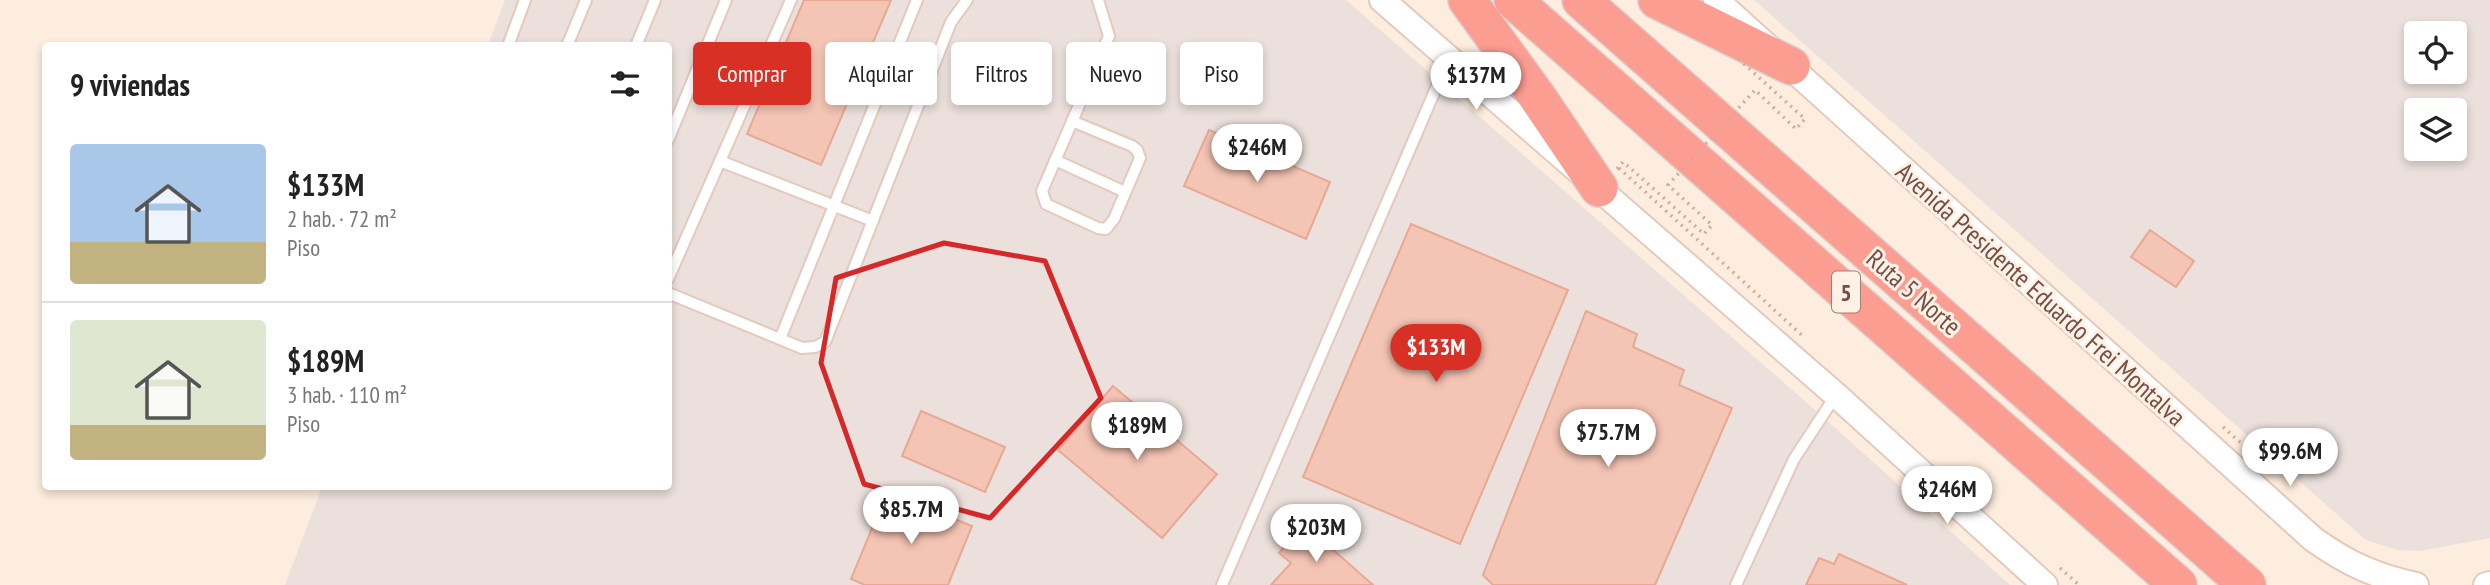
<!DOCTYPE html>
<html lang="es">
<meta charset="utf-8">
<style>
:root{--surface:#fff;--page:#f2f2f2;--text:#222;--muted:#767676;--line:#e0e0e0;--accent:#d93025}
body{margin:0;font-family:"PT Sans Narrow",sans-serif;background:var(--page);color:var(--text);height:100vh;display:flex;flex-direction:column;font-size:26px;white-space:nowrap}
*{box-sizing:border-box;margin:0}
p{font-size:23px;color:var(--muted)}
.icon{flex:none;width:38px;height:38px;fill:none;stroke:currentColor;stroke-width:2;stroke-linecap:round;stroke-linejoin:round}
.map{position:relative;flex:1;overflow:hidden}
.details{position:absolute;left:42px;top:42px;width:630px;height:448px;display:flex;flex-direction:column;background:var(--surface);border-radius:7px;box-shadow:0 4px 10px #0003}
.details>*{flex:none}
.banner{position:absolute;left:693px;top:42px;width:665px;height:63px;display:flex;gap:14px}
.controls{position:absolute;left:2404px;top:21px;display:grid;gap:14px}
.controls a{display:grid;place-items:center;width:63px;height:63px;border-radius:7px;background:var(--surface);box-shadow:0 4px 10px #0003;font-size:35px}
.price{position:absolute;translate:-50% -60px;padding:0 16px;border-radius:24px;background:#fff;color:#222;font-size:23px;line-height:46px;filter:drop-shadow(0 2px 4px #0008)}
.price::after{content:'';position:absolute;left:50%;top:42px;width:21px;height:16px;margin-left:-10px;background:inherit;clip-path:polygon(0 0,100% 0,50% 100%)}
.price.current{background:var(--accent);color:#fff}
ul{padding:0;list-style:none}
li{display:flex;align-items:center;gap:21px;height:175px;padding:0 28px}
li+li{border-top:2px solid var(--line)}
li span{display:grid;place-items:center;flex:none;width:196px;height:140px;border-radius:7px;color:#555}
li>.icon{margin-inline-start:auto}
span .icon{width:84px;height:84px;fill:#fffc;stroke-width:1}
li b{font-size:30px}
h2{display:flex;justify-content:space-between;align-items:center;height:84px;padding:0 28px;font-size:30px}
.pill{padding:0 24px;border-radius:7px;background:var(--surface);box-shadow:0 4px 10px #0003;font-size:24px;line-height:63px}
.pill.current{background:var(--accent);color:#fff}
.map>svg:first-child{display:block}
.industrial{fill:#ebe0db;fill-rule:evenodd}
.building{fill:#f4c4b4;stroke:#e8a894;stroke-width:2}
.lines{fill:none;stroke-linecap:round;stroke-linejoin:round}
.service-casing{stroke:#e4c9bd;stroke-width:14}
.tertiary-casing{stroke:#e4c9bd;stroke-width:28}
.motorway-casing{stroke:#dbd1cf;stroke-width:40}
.path{stroke:#d9a898;stroke-width:3.5;stroke-dasharray:2 5;stroke-linecap:butt}
.service{stroke:#fff;stroke-width:10}
.tertiary{stroke:#fff;stroke-width:24}
.motorway{stroke:#fc9d91;stroke-width:37}
.path-bridge{stroke:#d9a898;stroke-width:3.5;stroke-dasharray:2 5;stroke-linecap:butt}
.marked{fill:none;stroke:#d62828;stroke-width:5;stroke-linejoin:round}
.labels{text-anchor:middle;dominant-baseline:central;stroke-width:6;stroke-linejoin:round;paint-order:stroke}
.shield{fill:#fff1e6;stroke:#9e8075;stroke-width:2}
.shield-label{font-size:24px;font-weight:bold;fill:#744f45}
.street-label{font-size:26px;fill:#744f45;stroke:#fff1e6}
</style>
<div class="map">
<svg width="2490" height="585" viewBox="0 0 2490 585">
<rect width="100%" height="100%" fill="#fdedde"/>
<!-- industrial -->
<g class="industrial">
<polygon points="505,0 1346,0 1822,416 2010,585 285,585 322,487 668,486 668,46 488,45"/>
<path d="M1754,0h736v538l-70,13 -22,-1 -32,-10zM2417,33h38v39h-38zM2417,110h38v39h-38z"/>
</g>
<!-- building -->
<g class="building">
<polygon points="804,0 891,0 821,165 747,134"/>
<polygon points="1209,130 1330,182 1306,239 1184,186"/>
<polygon points="1411,224 1568,290 1460,544 1303,477"/>
<polygon points="2150,230 2194,261 2176,287 2131,257"/>
<polygon points="1586,311 1637,334 1633,347 1684,370 1679,385 1732,408 1655,585 1493,585 1483,575"/>
<polygon points="1113,386 1217,474 1162,538 1058,450"/>
<polygon points="921,411 1005,447 985,492 902,456"/>
<polygon points="887,492 972,526 948,585 865,585 851,579"/>
<polygon points="1304,524 1373,585 1271,585 1291,563 1279,553"/>
<polygon points="1839,554 1907,585 1806,585 1819,558 1834,564"/>
</g>
<g class="lines">
<defs>
<g id="service">
<polyline points="508,46 525,0"/>
<polyline points="567,46 586,0"/>
<polyline points="636,46 655,0"/>
<polyline points="1072,121 1132,146 1137,150 1140,158 1114,219 1106,229 1098,228 1046,204 1042,191 1109,36 1098,0"/>
<polyline points="668,140 726,0"/>
<polyline points="1055,160 1125,192"/>
<polyline points="720,161 873,221"/>
<polyline points="668,279 791,0"/>
<polyline points="668,293 802,348 815,347 825,342 951,22 967,0"/>
<polyline points="780,339 917,0"/>
<polyline points="1222,585 1449,58"/>
<polyline points="1736,585 1794,459 1836,395"/>
</g>
<g id="tertiary">
<polyline points="1382,0 1836,395 2045,585"/>
<path d="M1716,0l597,539c35,25 62,37 103,46"/>
<polyline points="2486,585 2490,584"/>
</g>
<g id="motorway">
<polyline points="1467,0 1536,95 1599,188"/>
<polyline points="1513,0 2178,585"/>
<polyline points="1581,0 2247,585"/>
<polyline points="1657,0 1791,66"/>
</g>
</defs>
<!-- service casing -->
<use href="#service" class="service-casing"/>
<!-- tertiary casing -->
<use href="#tertiary" class="tertiary-casing"/>
<!-- motorway casing -->
<use href="#motorway" class="motorway-casing"/>
<!-- path -->
<g class="path">
<polyline points="1619,168 1805,338"/>
<polyline points="1617,169 1623,162 1637,174"/>
<polyline points="2223,427 2251,452 2249,455"/>
<polyline points="2060,568 2079,585"/>
</g>
<!-- service -->
<use href="#service" class="service"/>
<!-- tertiary -->
<use href="#tertiary" class="tertiary"/>
<!-- motorway -->
<use href="#motorway" class="motorway"/>
<!-- path-bridge -->
<polyline class="path-bridge" points="1637,174 1704,234 1712,225 1668,185 1755,90 1796,129 1805,119 1734,55"/>
</g>
<!-- marked area -->
<path class="marked" d="M944,243l101,18 56,137 -111,120 -126,-34 -43,-121 15,-85z"/>
<g class="labels">
<!-- shield labels -->
<rect class="shield" x="1832" y="271.5" width="28" height="41" rx="5"/>
<g class="shield-label">
<text x="1846" y="292">5</text>
</g>
<!-- street labels -->
<g class="street-label">
<text transform="translate(1914 292) rotate(41)">Ruta 5 Norte</text>
<text transform="translate(2041 294) rotate(42)">Avenida Presidente Eduardo Frei Montalva</text>
</g>
</g>
</svg>
<div class="controls">
<a><svg class="icon" aria-label="locate" viewBox="0 0 24 24"><circle cx="12" cy="12" r="6"/><path d="M12 2v4M12 18v4M2 12h4M18 12h4"/></svg></a>
<a><svg class="icon" aria-label="layers" viewBox="0 0 24 24"><path d="M12 4l9 5-9 5-9-5zM3 14l9 5 9-5"/></svg></a>
</div>
<b class="price" style="left:1476px;top:112px">$137M</b>
<b class="price" style="left:1257px;top:184px">$246M</b>
<b class="price current" style="left:1436px;top:384px">$133M</b>
<b class="price" style="left:1137px;top:462px">$189M</b>
<b class="price" style="left:1608px;top:469px">$75.7M</b>
<b class="price" style="left:2290px;top:488px">$99.6M</b>
<b class="price" style="left:1947px;top:526px">$246M</b>
<b class="price" style="left:911px;top:546px">$85.7M</b>
<b class="price" style="left:1316px;top:564px">$203M</b>
<div class="banner">
<a class="pill current">Comprar</a>
<a class="pill">Alquilar</a>
<a class="pill">Filtros</a>
<a class="pill">Nuevo</a>
<a class="pill">Piso</a>
</div>
<section class="details">
<h2>9 viviendas<svg class="icon" aria-label="filters" viewBox="0 0 24 24"><path d="M4 7h16M4 17h16"/><circle cx="9" cy="7" r="2"/><circle cx="15" cy="17" r="2"/></svg></h2>
<ul>
<li><span style="background:linear-gradient(#a9c7e8 70%,#c2b280 0)"><svg class="icon" aria-label="home" viewBox="0 0 24 24"><path d="M3 11l9-7 9 7M6 9v11h12V9"/></svg></span><div><b>$133M</b><p>2 hab. · 72 m²</p><p>Piso</p></div></li>
<li><span style="background:linear-gradient(#dfe7d0 75%,#c2b280 0)"><svg class="icon" aria-label="home" viewBox="0 0 24 24"><path d="M3 11l9-7 9 7M6 9v11h12V9"/></svg></span><div><b>$189M</b><p>3 hab. · 110 m²</p><p>Piso</p></div></li>
</ul>
</section>
</div>
